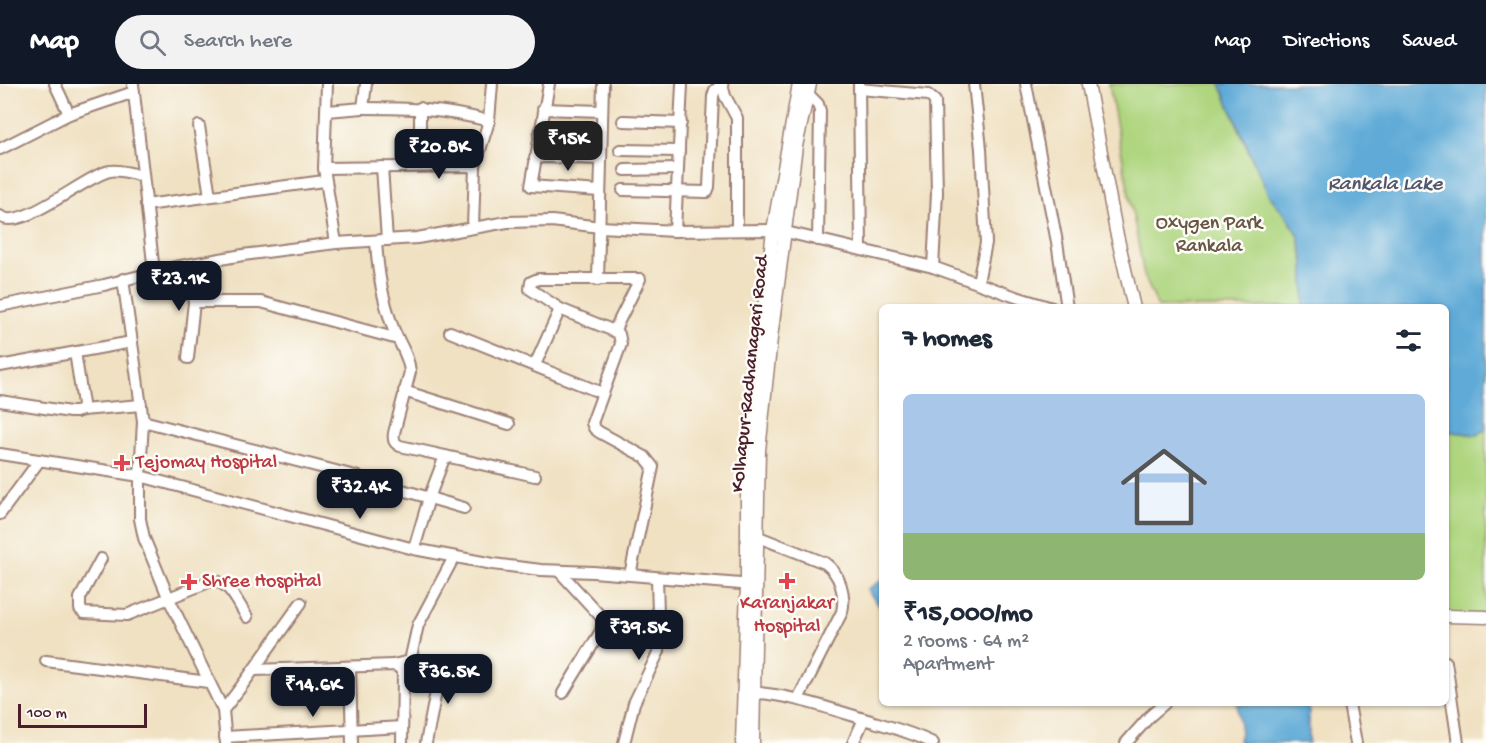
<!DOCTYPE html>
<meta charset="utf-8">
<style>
:root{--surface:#fff;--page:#f2f2f3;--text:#1f2937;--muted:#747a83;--line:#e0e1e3;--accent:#111827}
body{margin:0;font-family:"Gochi Hand",sans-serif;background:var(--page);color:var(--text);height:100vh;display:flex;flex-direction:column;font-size:22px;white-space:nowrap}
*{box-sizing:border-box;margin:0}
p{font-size:20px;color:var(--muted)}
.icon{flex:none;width:33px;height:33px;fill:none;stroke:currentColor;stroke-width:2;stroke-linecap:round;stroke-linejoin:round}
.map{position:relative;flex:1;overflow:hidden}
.drawer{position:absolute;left:879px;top:220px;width:570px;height:402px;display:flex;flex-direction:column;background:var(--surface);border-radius:9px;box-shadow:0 2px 4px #0004}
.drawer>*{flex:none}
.scale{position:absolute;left:18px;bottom:15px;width:129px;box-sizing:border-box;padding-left:6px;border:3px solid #4a1f2b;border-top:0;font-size:16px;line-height:21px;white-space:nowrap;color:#4a1f2b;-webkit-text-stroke:4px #fdfcf7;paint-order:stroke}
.price{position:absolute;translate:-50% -51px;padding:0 14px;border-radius:12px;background:var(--accent);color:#fff;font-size:20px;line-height:39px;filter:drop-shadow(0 2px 3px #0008)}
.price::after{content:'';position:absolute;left:50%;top:36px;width:18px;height:14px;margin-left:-9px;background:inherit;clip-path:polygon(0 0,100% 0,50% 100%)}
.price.on{background:#222;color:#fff}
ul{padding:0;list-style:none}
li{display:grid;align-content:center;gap:12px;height:318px;padding:0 24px}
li+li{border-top:2px solid var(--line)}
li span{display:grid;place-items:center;height:186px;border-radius:9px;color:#555}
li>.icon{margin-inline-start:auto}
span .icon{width:108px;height:108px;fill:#fffc;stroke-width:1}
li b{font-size:26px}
h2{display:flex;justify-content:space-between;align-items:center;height:72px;padding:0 24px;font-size:26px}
header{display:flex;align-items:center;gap:36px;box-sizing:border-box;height:84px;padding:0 30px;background:var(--accent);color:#fff}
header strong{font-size:28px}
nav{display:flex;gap:33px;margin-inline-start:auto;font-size:21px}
.search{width:420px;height:54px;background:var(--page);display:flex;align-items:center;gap:15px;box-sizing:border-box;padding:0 21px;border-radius:33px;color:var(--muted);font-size:22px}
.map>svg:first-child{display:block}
.green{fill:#afd57f;stroke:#7c7a55;stroke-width:1.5}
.water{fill:#5eaad7;stroke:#546481;stroke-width:1.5}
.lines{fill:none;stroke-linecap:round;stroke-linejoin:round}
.minor-casing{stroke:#9d8076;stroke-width:14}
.major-casing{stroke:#9d8076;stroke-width:15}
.minor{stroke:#fff;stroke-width:10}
.major{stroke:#fff;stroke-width:12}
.health-dot{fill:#e0444e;stroke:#fdfcf7;stroke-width:2}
.labels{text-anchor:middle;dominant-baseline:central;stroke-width:5;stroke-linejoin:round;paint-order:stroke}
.park-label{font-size:20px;fill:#685644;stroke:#fdfcf7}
.street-label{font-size:20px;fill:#4a1f2b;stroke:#fdfcf7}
.health-label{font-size:20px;fill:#be3a42;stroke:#fdfcf7;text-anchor:start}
.water-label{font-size:21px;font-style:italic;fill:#525770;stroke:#fdfcf7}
</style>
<header>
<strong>Map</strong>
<div class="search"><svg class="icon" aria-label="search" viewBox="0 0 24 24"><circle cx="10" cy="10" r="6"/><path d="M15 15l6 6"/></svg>Search here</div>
<nav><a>Map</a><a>Directions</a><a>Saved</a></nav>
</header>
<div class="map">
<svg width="1486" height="659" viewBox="0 0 1486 659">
<rect width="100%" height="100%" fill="#fdfcf7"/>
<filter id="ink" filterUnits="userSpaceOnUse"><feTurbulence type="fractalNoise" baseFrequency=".0167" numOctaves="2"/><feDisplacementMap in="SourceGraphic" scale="12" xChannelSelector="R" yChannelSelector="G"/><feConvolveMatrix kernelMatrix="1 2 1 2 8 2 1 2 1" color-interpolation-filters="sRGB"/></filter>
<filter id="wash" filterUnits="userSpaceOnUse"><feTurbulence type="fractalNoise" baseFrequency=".008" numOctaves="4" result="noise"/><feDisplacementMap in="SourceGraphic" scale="24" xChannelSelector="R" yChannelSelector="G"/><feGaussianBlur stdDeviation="1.35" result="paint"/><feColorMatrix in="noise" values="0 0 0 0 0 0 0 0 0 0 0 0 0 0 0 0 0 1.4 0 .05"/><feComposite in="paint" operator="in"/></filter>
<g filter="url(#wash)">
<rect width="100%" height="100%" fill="#f0e1c2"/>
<!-- green -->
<g class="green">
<polygon points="1109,0 1220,0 1254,80 1299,152 1304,179 1304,223 1158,223 1144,191"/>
<polygon points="1486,345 1486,533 1446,532 1446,347 1477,351"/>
</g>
<!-- water -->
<g class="water">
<polygon points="1220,0 1486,0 1486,345 1477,351 1446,347 1446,224 1304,223 1304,179 1299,152 1290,137 1268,110"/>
<polygon points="882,496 882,525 867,506"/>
<polygon points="1237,620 1309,620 1309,659 1238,659 1241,649"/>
</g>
</g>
<g filter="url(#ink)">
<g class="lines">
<defs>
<g id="minor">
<polyline points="55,0 69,30"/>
<polyline points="133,0 154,188"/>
<polyline points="327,0 324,84 336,159"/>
<polyline points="549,0 531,102 599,107"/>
<polyline points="722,0 725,12 737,34 737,146"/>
<polyline points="859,0 861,165"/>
<polyline points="974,0 981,65 986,159 978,198"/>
<polyline points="1026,0 1057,158 1067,224"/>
<polyline points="859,5 928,11 935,17 937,109 933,183"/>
<polyline points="808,10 818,20 820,27 818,156"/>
<path d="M363,24c45,0 81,1 126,13"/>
<polyline points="420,24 420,82"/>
<polyline points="543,25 601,27"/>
<polyline points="327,27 363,24 366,0"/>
<polyline points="623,37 681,39"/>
<polyline points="199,42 210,112"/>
<polyline points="539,51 601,51"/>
<polyline points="0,65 69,30 134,8"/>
<polyline points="620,66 679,67"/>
<polyline points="535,74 544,73 600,75"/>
<polyline points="382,83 387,156"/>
<polyline points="324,84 475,82"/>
<polyline points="625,86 678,85"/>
<polyline points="623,106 707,108 709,103 713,12 715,6 722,1"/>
<polyline points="146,121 324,97"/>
<path d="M0,132c20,17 86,-41 110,-45 10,-2 23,3 33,5"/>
<polyline points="473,143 475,82 489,37 492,0"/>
<polyline points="675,147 682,0"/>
<path d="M376,157c2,32 6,56 17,87 6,15 16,28 17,44l-16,61c-1,7 0,10 6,13l135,30"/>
<polyline points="187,181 194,218 188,274"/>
<polyline points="123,195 143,337 140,392 414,465 493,480 541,486 593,488 753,501"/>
<polygon points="538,195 640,195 614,247 560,225 530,205 531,198"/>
<polyline points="598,196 603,0"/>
<polyline points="194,218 261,218 398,255"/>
<polyline points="0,222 104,201 175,183 243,171 336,159 417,154 507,138 552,137 600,143 675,147 773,146 786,148 933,183 1016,213 1052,224"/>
<polyline points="614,247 619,250 621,260 592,339 594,344 599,348 645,373 653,383 630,491"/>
<polyline points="450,248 602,309"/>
<polyline points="535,281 560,225"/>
<polyline points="0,282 132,258"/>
<polyline points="404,307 509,340"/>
<polyline points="0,317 70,328 76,328 82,326 83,320 75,268"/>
<polyline points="82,326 141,321"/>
<polyline points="143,337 351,391 464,424"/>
<polyline points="0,370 140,392 140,435 144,454 169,515 223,626 226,659"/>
<polyline points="0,430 39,377"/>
<path d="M756,452l69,27c15,11 21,31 17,49l-44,87"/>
<polyline points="414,465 429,414 445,372"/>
<path d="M101,475l-21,39v11l4,4 43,2 84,-34c18,-2 27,23 36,36"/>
<polyline points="560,488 603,535 601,547 563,609"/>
<polyline points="46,577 208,598"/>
<polyline points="410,577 418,541 454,473"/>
<polyline points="1446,578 1458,659"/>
<polyline points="393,581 410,577 442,577 426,659"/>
<polyline points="350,584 352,659"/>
<polyline points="255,586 393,581 399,583 403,589 402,659"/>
<path d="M747,608c41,2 78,15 117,27 23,7 47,13 69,24"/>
<polyline points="1349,620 1356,659"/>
<path d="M223,626c28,-34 51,-71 78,-107"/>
<polyline points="225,653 402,643"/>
<polyline points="624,659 634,619 659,567 657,494"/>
<polyline points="853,659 864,635"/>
<polyline points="1126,659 1150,632 1164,620"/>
</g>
<g id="major">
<polyline points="1088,0 1116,147 1134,224"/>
<polyline points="1446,532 1486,533"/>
<polyline points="742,659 747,501 747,376 773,146 799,0"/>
<polyline points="753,659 759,366 771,254 796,62 810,0"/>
</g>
</defs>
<!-- minor casing -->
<use href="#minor" class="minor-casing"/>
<!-- major casing -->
<use href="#major" class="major-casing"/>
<!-- minor -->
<use href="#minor" class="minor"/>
<!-- major -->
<use href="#major" class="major"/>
</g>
</g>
<!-- markers -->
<g class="health-dot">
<path d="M119 370h6v6h6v6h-6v6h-6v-6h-6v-6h6z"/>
<path d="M784 488h6v6h6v6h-6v6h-6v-6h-6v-6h6z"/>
<path d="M186 489h6v6h6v6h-6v6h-6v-6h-6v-6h6z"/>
</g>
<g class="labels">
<!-- park labels -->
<g class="park-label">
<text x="1209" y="140">Oxygen Park<tspan x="1209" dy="23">Rankala</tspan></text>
</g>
<!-- street labels -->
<g class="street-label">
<text transform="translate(751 290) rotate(-84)">Kolhapur-Radhanagari Road</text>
</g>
<!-- health labels -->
<g class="health-label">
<text x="136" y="379">Tejomay Hospital</text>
<text x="202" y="498">Shree Hospital</text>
<text x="787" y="520" text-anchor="middle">Karanjakar<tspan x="787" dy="23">Hospital</tspan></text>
</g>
<!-- water labels -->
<g class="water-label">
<text x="1385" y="101">Rankala Lake</text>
</g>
</g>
</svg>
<div class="scale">100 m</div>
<b class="price on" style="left:568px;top:88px">₹15K</b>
<b class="price" style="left:439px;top:96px">₹20.8K</b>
<b class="price" style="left:179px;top:228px">₹23.1K</b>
<b class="price" style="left:360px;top:436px">₹32.4K</b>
<b class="price" style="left:639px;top:577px">₹39.5K</b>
<b class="price" style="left:448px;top:621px">₹36.5K</b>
<b class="price" style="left:313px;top:634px">₹14.6K</b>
<section class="drawer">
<h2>7 homes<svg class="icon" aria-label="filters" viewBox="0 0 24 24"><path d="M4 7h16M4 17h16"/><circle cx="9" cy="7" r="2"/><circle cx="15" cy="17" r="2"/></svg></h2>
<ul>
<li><span style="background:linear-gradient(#a9c7e8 75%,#8fb573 0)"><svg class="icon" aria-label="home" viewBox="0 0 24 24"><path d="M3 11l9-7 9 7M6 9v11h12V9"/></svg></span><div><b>₹15,000/mo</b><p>2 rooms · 64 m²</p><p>Apartment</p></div></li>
</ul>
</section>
</div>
